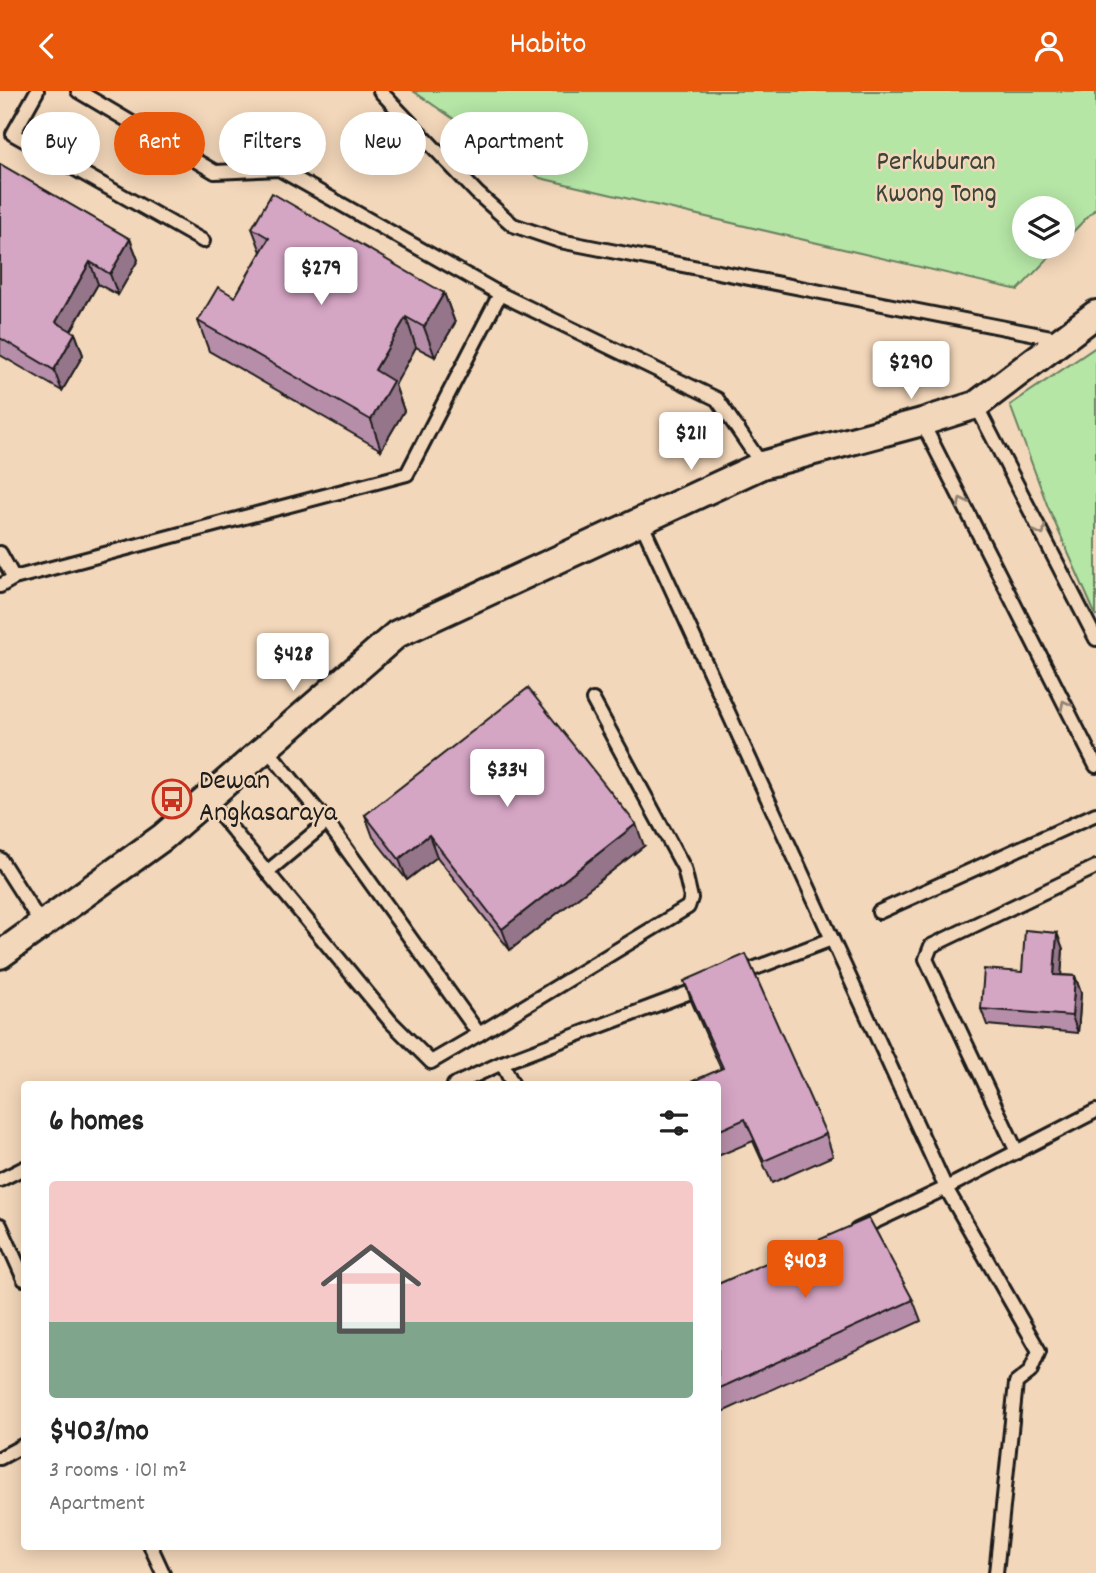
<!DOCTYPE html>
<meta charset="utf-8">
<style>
:root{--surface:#fff;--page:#f2f2f2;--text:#222;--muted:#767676;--accent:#ea580c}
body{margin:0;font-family:Dekko,sans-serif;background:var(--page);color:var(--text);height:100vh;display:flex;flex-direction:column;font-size:26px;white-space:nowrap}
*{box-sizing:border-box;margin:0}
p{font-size:23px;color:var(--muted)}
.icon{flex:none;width:38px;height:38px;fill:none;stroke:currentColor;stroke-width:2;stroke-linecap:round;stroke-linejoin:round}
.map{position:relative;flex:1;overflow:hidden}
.side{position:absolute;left:21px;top:990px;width:700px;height:469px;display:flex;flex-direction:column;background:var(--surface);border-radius:7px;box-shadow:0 4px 18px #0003}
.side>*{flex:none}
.banner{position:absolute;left:21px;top:21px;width:700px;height:63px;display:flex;gap:14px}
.controls{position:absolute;left:1012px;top:105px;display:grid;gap:14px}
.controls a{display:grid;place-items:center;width:63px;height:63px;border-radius:50%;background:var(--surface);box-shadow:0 4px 18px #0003;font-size:35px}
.price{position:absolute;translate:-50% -60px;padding:0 16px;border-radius:7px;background:#fff;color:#222;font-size:23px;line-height:46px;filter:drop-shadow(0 2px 4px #0008)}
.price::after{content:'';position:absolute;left:50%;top:42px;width:21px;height:16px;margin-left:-10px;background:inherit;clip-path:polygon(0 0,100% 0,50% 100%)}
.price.selected{background:var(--accent);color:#fff}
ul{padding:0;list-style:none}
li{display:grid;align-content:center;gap:14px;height:371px;padding:0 28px}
li span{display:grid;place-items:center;height:217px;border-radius:7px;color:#555}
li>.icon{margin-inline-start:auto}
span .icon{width:126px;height:126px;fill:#fffc;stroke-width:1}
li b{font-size:30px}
h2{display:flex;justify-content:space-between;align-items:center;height:84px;padding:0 28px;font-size:30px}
.pill{padding:0 24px;border-radius:32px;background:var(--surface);box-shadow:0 4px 18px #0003;font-size:24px;line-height:63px}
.pill.selected{background:var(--accent);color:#fff}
header{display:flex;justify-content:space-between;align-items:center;height:91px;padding:0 28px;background:var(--accent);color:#fff;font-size:32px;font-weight:600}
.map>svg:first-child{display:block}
.green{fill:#b5e6a6;stroke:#688161;stroke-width:2}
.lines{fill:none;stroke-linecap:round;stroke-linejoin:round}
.service-casing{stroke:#1c1c1c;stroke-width:18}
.minor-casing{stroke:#1c1c1c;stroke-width:32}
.service{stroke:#f3d7ba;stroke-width:12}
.minor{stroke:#f3d7ba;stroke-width:26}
.wall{fill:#b78ea9;stroke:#1c1c1c;stroke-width:2}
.shaded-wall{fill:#957489;stroke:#1c1c1c;stroke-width:2}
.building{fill:#d5a5c4;stroke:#1c1c1c;stroke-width:2}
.oneway{stroke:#928373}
.labels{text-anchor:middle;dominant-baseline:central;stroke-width:5;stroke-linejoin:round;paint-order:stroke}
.park-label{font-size:28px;fill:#3b4438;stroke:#f3d7ba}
.poi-label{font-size:28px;fill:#1c1c1c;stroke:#f3d7ba;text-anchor:start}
</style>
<header><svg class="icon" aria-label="back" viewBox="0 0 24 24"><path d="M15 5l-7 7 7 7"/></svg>Habito<svg class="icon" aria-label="person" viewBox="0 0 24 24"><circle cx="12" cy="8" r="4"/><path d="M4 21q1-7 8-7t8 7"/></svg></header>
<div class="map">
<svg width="1096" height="1482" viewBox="0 0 1096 1482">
<rect width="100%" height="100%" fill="#f3d7ba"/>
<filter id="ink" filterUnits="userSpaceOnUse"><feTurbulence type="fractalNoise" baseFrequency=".0143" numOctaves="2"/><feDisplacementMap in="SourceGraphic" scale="14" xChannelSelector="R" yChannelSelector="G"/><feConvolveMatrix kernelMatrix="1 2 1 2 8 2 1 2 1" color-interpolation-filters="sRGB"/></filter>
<g filter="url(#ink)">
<!-- green -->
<g class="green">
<polygon points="413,0 1096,0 1096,117 1062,152 1062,117 1024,117 1024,156 1059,156 1018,199 540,87"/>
<polygon points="1096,256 1096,525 1048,416 1010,314"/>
</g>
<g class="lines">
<defs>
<g id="service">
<polyline points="37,0 13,43 203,150"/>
<polyline points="78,0 215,81 279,78 500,203 717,308 762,374"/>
<polyline points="380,0 477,102 513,134 560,150 1061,248"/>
<polyline points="976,314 1096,548"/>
<polyline points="922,331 1096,675"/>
<polyline points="641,431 946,1097 1096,1020"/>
<polyline points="0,462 14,487"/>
<polyline points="0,495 14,487 407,383 500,203"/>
<polyline points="207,708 391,931 431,971 479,943 327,731 266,657"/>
<polyline points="0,768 42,834"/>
<polyline points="267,781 327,731"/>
<polyline points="879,821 1096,723"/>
<polyline points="737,884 832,848"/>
<polyline points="479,943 688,816 691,807 684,777 593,609"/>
<polyline points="502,972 513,994"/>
<polyline points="454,994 502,972 704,896"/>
<polyline points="1017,1061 926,868 931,855 1096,776"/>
<polyline points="0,1089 24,1077"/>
<polyline points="0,1134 24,1188"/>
<polyline points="857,1139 946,1097 1039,1260 1030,1281 1016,1292 996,1482"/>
<polyline points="0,1367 24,1354"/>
<polyline points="151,1456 163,1482"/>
</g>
<polyline id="minor" points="0,864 163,746 397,543 762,374 922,331 976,314 1096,223"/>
</defs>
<!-- service casing -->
<use href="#service" class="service-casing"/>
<!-- minor casing -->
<use href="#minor" class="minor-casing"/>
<!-- service -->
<use href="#service" class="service"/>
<!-- minor -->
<use href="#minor" class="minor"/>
</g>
<!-- wall -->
<g class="wall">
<polygon points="0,73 130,148 138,169 118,204 98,193 71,240 75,242 83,264 62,300 0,264"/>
<polygon points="252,137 444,202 455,232 435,266 416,256 395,294 404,320 381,359 209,260 198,230 235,206 261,161"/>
<polygon points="365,724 644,755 510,859 437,766 407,789 373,746"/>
<polygon points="1057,842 1063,858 1061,884 1075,885 1081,902 1078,942 987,934 981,918 1022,881"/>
<polygon points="684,890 826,1043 833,1065 772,1092 753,1050 718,1065 718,994 721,978 692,912"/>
<polygon points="718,1193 913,1209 921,1230 718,1323"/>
</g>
<!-- shaded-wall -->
<g class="shaded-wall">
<polygon points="130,148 138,169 118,204 110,183"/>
<polygon points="90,171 98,193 63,253 56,231"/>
<polygon points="444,202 455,232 435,266 424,236"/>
<polygon points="406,226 416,256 395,294 404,320 381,359 371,329 375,279"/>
<polygon points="75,242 83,264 62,300 54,279"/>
<polygon points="636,733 644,755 510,859 502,838"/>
<polygon points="429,744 437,766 407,789 399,768"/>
<polygon points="1057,842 1063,858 1060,900 1054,884"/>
<polygon points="1075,885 1081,902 1078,942 1072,925"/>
</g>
<!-- building -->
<g class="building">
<polygon points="0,73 130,148 110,183 90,171 56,231 75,242 54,279 0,247"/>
<polygon points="272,102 444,202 424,236 406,226 375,279 393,290 371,329 198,230 218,196 235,206 269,147 252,137"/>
<polygon points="528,597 636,733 502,838 429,744 399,768 365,724"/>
<polygon points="1025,839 1057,842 1054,884 1075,885 1072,925 981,918 984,878 1022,881"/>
<polygon points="746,863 826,1043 764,1070 745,1028 718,1040 718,994 684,994 723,977 684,890"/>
<polygon points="869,1127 913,1209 718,1298 718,1193"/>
</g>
<!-- one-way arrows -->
<defs><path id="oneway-chevron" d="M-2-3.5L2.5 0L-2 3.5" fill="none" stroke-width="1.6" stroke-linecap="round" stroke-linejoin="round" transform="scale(1.75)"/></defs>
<g class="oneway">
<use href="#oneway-chevron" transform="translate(962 411) rotate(-117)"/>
<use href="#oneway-chevron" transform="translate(1041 440) rotate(63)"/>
<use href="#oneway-chevron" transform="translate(1065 614) rotate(-117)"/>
</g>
</g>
<!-- icons -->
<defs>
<symbol id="bus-ring" viewBox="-11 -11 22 22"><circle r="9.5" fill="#f3d7ba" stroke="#c8321e" stroke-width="1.5"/><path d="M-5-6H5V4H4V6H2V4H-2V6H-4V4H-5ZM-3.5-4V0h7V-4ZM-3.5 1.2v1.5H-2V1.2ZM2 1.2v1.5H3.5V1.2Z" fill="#c8321e"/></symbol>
</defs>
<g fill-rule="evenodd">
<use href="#bus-ring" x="150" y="686" width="44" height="44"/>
</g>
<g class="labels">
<!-- park labels -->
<g class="park-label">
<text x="936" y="73">Perkuburan<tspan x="936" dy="32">Kwong Tong</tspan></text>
</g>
<!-- poi labels -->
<g class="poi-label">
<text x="199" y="692">Dewan<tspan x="199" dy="32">Angkasaraya</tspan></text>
</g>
</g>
</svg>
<div class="controls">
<a><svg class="icon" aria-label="layers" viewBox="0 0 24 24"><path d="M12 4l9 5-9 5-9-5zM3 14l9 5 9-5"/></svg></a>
</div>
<b class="price" style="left:321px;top:216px">$279</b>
<b class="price" style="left:911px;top:310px">$290</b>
<b class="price" style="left:691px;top:381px">$211</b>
<b class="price" style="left:293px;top:602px">$428</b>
<b class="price" style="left:507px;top:718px">$334</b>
<b class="price selected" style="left:805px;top:1209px">$403</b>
<div class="banner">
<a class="pill">Buy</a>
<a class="pill selected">Rent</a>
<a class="pill">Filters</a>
<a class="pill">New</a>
<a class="pill">Apartment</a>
</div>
<section class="side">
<h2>6 homes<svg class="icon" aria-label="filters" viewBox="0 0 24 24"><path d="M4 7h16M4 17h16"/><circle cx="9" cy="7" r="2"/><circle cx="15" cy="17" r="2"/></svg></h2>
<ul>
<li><span style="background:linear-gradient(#f6c9c9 65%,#7fa58c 0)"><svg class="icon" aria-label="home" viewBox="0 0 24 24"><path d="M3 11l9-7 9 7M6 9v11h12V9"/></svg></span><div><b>$403/mo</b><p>3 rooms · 101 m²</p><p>Apartment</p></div></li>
</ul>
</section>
</div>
